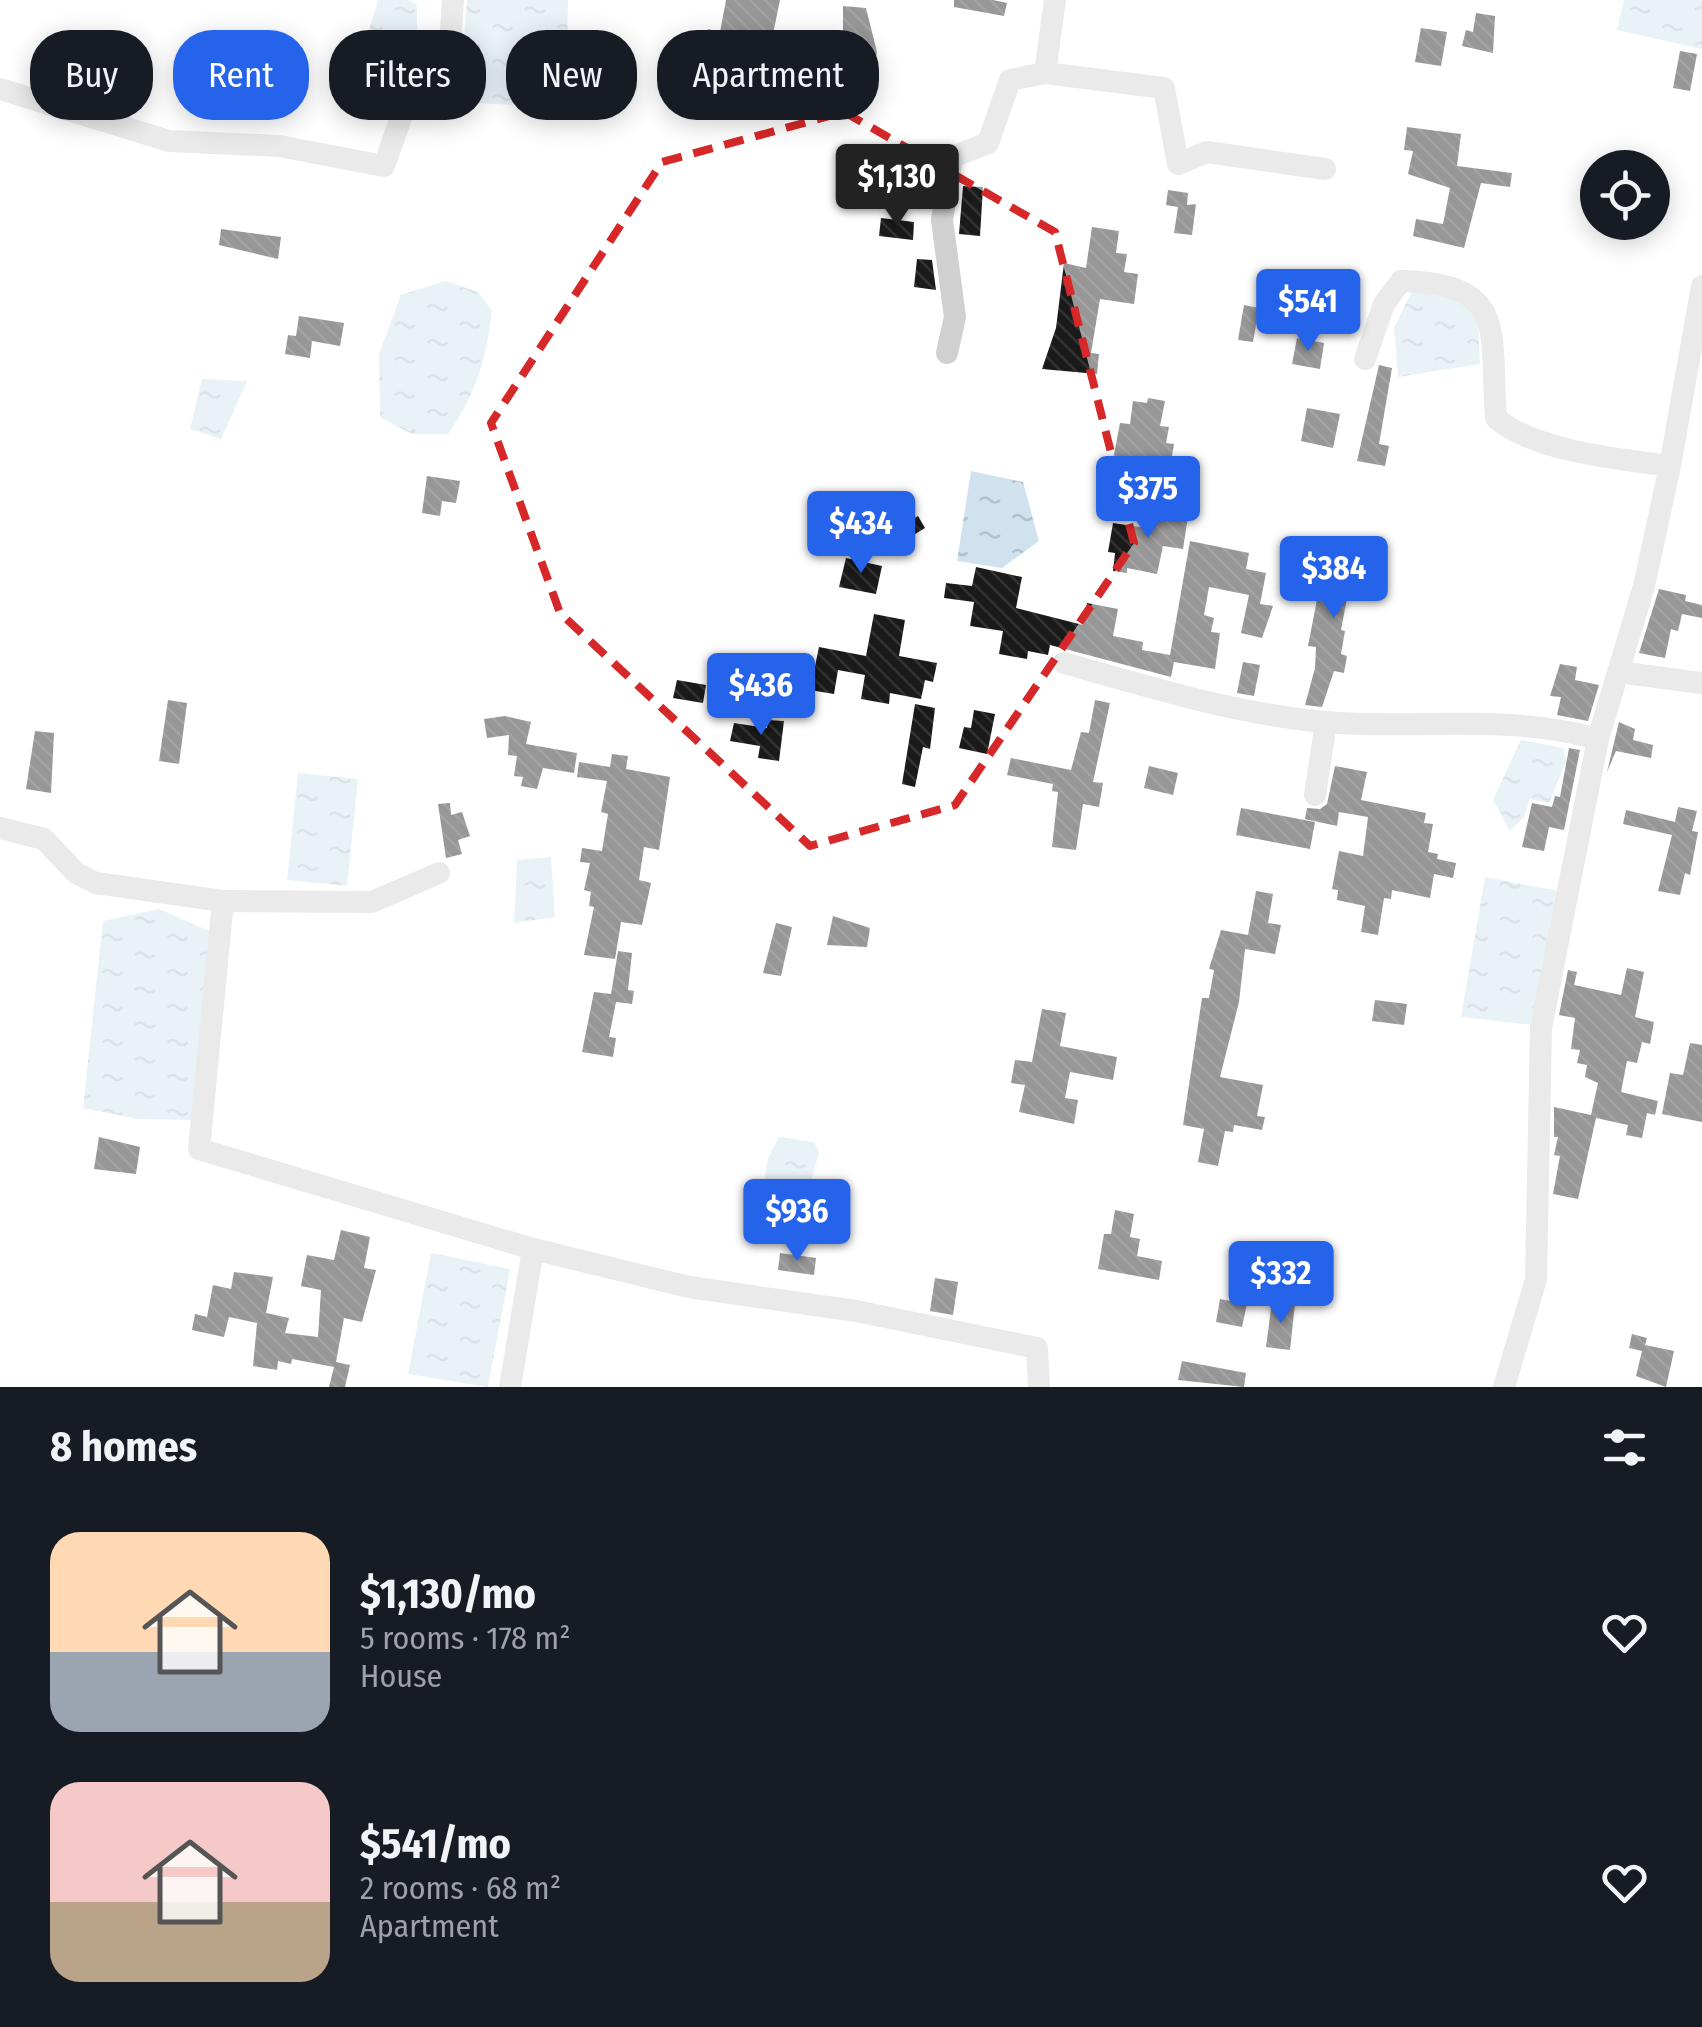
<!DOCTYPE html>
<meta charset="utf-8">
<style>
:root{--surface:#171b24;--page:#242831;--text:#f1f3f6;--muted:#9ea1a6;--accent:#2563eb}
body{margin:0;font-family:"Fira Sans Condensed",sans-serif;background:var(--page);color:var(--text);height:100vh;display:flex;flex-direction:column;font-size:38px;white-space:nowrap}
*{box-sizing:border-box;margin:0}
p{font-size:32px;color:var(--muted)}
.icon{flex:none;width:55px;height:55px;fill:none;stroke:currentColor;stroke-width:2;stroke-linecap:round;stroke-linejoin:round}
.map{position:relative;height:1387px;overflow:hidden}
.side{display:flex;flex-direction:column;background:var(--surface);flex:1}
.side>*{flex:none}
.top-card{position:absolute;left:30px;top:30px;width:1000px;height:90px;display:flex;gap:20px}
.tools{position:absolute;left:1580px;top:150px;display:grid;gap:20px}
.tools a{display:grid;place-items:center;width:90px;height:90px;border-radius:50%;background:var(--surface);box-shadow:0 5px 25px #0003;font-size:50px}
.price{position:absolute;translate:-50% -85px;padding:0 22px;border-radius:10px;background:var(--accent);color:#fff;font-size:32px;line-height:65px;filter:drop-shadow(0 2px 5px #0008)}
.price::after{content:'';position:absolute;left:50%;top:60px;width:30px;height:22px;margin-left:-15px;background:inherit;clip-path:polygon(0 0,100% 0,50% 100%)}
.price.active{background:#222;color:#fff}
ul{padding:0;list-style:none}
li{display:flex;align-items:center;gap:30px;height:250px;padding:0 50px}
li span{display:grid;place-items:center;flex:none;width:280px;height:200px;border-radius:30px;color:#555}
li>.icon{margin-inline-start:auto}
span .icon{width:120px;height:120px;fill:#fffc;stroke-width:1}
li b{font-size:42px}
h2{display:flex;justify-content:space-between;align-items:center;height:120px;padding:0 50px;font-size:42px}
.pill{padding:0 35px;border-radius:40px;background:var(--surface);box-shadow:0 5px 25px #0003;font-size:35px;line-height:90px}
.pill.active{background:var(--accent);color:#fff}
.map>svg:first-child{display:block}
.water{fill:url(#water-ripples)}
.building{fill:url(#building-back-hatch)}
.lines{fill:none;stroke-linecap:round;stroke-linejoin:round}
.minor{stroke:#d0d0d0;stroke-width:22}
.marked{fill:none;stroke:#d62828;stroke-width:8;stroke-dasharray:20 12;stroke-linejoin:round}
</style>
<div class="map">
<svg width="1702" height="1387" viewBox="0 0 1702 1387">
<defs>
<pattern id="water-ripples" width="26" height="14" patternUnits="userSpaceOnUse" patternTransform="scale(2.5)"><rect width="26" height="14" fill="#cfe2ee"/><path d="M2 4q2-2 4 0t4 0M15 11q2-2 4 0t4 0" fill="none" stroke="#b2c2cd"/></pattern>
<pattern id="building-back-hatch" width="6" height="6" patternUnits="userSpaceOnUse" patternTransform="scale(2.5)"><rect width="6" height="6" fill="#1a1a1a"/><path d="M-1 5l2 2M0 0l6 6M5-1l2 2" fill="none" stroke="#333"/></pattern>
</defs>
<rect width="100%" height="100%" fill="#fff"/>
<!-- water -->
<g class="water">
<polygon points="378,0 408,0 417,5 417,32 409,49 374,47 368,33"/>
<polygon points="467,0 568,0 566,108 459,102"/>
<polygon points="1624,0 1702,0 1702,49 1617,30"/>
<path d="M445,281l33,11 14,19c-6,48 -16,83 -44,123h-36l-32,-17 -1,-63 22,-59z"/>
<polygon points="1414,287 1477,305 1480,364 1398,377 1394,328"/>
<polygon points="202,379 247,381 221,439 190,429"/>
<polygon points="971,471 1023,482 1039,541 1002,568 957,561"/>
<polygon points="1521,740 1563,748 1566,761 1549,803 1530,799 1524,817 1510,831 1493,800"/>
<polygon points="298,773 358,779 347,886 287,880"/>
<polygon points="551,857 555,917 514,923 517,860"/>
<polygon points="1485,877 1559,891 1532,1025 1461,1017"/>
<polygon points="159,909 214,933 194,1120 138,1119 83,1108 103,921"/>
<polygon points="779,1137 814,1142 819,1152 805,1204 774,1200 763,1188 768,1158"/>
<polygon points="431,1253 510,1269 488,1387 408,1374"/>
</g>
<!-- building -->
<g class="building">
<polygon points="726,0 780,0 773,34 760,31 751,74 759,75 756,88 704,72 708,29 720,32"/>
<polygon points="954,0 993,0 1007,3 1004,16 954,7"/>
<polygon points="843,6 866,8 877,52 874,66 859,63 858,74 832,71 834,45 843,46"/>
<polygon points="1476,13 1495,16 1493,53 1462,46 1466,30 1473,32"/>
<polygon points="1421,28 1447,32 1441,66 1415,62"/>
<polygon points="1680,51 1697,54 1690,91 1673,88"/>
<polygon points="1407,127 1461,134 1457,166 1512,173 1510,187 1481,183 1464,248 1413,236 1416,219 1443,224 1450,188 1408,174 1413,151 1404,150"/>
<polygon points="963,186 983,187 980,236 959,234"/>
<polygon points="1168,190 1188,193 1187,205 1196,204 1192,235 1174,233 1178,207 1166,205"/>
<polygon points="881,218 914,222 913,240 879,236"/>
<polygon points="1092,227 1119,231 1116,253 1127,254 1124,272 1138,274 1134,304 1100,299 1091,353 1099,354 1097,374 1042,369 1056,328 1064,263 1086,268"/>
<polygon points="221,229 281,237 278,259 219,245"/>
<polygon points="917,259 932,260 936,290 914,287"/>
<polygon points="1244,305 1259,308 1253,342 1238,340"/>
<polygon points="299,316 344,323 340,346 312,341 310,358 285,354 288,335 296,336"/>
<polygon points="1297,338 1324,343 1320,369 1292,364"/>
<polygon points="1379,365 1392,368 1379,444 1389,446 1385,466 1357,461"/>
<polygon points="1148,398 1165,401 1160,426 1169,427 1166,443 1174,444 1168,480 1111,470 1120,423 1130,424 1133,401 1147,403"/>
<polygon points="1307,408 1340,414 1333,448 1301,441"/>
<polygon points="427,476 460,481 456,503 442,501 440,516 422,513"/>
<polygon points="1165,506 1189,510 1183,549 1163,546 1157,574 1127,568 1127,573 1113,571 1115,553 1108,552 1113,523 1147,528 1149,515 1163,518"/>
<polygon points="918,516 925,528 889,550 892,532"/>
<polygon points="1190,541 1249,553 1246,569 1266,573 1260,604 1273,606 1262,638 1241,633 1249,595 1209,587 1204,615 1214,618 1211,632 1220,633 1215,669 1174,662 1171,677 1050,645 1048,655 1028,651 1027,659 999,654 1003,631 970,626 974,602 944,598 946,583 972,586 976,567 1022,577 1016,608 1083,625 1087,603 1118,609 1113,636 1143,642 1142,650 1170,655"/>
<polygon points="846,558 882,566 876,594 839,587"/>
<polygon points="1325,558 1380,566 1377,586 1354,582 1350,599 1347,598 1341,630 1345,631 1341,654 1347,656 1344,673 1334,671 1322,707 1305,705 1315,668 1316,647 1308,646"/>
<polygon points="1659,589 1686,595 1685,601 1702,605 1702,618 1682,614 1678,631 1671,629 1665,658 1639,653"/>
<polygon points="874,614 905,620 899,656 937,663 933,682 925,680 921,699 890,693 889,704 861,699 865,675 838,670 834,694 810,690 819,647 866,656"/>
<polygon points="1243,662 1260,665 1254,696 1237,693"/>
<polygon points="1560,664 1577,667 1575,680 1599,685 1588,721 1557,715 1561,697 1550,696"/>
<polygon points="677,680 706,685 703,703 673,698"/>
<polygon points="168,700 187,703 179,764 159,761"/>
<polygon points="1095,700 1110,703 1093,782 1103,783 1099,807 1083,804 1076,850 1052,847 1058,792 1052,791 1053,784 1007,775 1011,758 1071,770 1081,732 1089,733"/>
<polygon points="915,704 935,708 930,749 923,747 915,787 902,784"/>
<polygon points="974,710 995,714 987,754 959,748 964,727 971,728"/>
<polygon points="505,716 531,722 526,744 577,753 574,773 543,768 537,789 521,786 523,777 514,776 517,756 508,755 509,735 487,738 484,719"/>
<polygon points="768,720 784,721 779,761 758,758 760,746 730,741 734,723 767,728"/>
<polygon points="1619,722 1635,729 1633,740 1653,745 1651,758 1616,751 1607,772"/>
<polygon points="35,731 54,733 51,793 26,789"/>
<polygon points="1569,748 1580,750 1564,830 1549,827 1544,851 1522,847 1532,803 1552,807 1555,796 1560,797"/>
<polygon points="612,754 628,756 626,769 670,777 659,850 644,847 639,880 651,883 642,925 621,922 615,959 584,955 594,907 589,906 591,892 584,890 590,863 580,862 582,848 602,851 608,814 601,812 607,781 577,777 579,762 610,767"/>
<polygon points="1149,766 1178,773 1173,795 1144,788"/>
<polygon points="1335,766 1367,772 1361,800 1426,813 1424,823 1433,824 1428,852 1438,854 1437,859 1456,863 1453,878 1434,874 1430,898 1392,890 1391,899 1384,898 1378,935 1361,932 1365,906 1337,900 1338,890 1332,889 1339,851 1363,856 1368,817 1339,812 1337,826 1305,819 1307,808 1320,809 1327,804"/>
<polygon points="450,803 451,815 462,812 470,836 458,840 462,854 446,858 438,804"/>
<polygon points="1678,807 1697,811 1692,831 1698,832 1690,875 1685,873 1680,895 1658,891 1672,835 1623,824 1626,810 1675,822"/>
<polygon points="1241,808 1315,822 1310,849 1236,835"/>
<polygon points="1256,891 1273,894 1268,923 1281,925 1275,954 1245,949 1239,1002 1220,1077 1263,1085 1257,1116 1265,1117 1262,1130 1234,1125 1233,1132 1225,1131 1218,1166 1198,1162 1204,1129 1183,1125 1202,998 1209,998 1214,970 1209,969 1221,930 1248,935"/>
<polygon points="833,916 870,928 867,947 827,945"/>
<polygon points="776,923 792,927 781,976 763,973"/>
<polygon points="618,951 632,953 628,990 634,991 632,1004 616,1002 609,1037 616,1038 613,1057 582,1052 594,992 611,994"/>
<polygon points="1627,968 1644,972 1635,1017 1654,1022 1650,1044 1642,1042 1637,1063 1627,1061 1621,1092 1658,1101 1655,1115 1647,1113 1642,1138 1626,1135 1628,1125 1596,1118 1578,1199 1553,1194 1560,1156 1554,1155 1558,1137 1554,1137 1554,1107 1591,1115 1598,1083 1585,1077 1587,1065 1577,1063 1580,1050 1571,1049 1575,1018 1559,1015 1568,970 1577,972 1574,985 1621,995"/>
<polygon points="1375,1000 1407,1004 1404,1025 1372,1021"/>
<polygon points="1042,1009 1066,1013 1060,1046 1117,1057 1113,1080 1070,1072 1065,1098 1078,1100 1074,1124 1019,1112 1025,1085 1011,1083 1015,1060 1032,1062"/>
<polygon points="1690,1043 1702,1045 1702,1122 1662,1114 1670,1073 1683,1075"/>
<polygon points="99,1137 140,1147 136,1174 94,1169"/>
<polygon points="1115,1210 1134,1214 1130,1237 1140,1239 1137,1256 1162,1261 1159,1280 1098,1269 1104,1234 1111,1234"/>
<polygon points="341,1230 370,1237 364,1268 376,1270 362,1322 344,1318 336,1362 350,1365 345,1387 329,1387 334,1367 292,1359 291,1364 278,1361 277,1370 253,1366 257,1323 229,1317 224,1337 192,1330 195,1314 207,1317 213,1285 231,1289 234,1272 273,1277 266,1313 289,1318 285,1333 318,1337 321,1290 301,1286 307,1255 334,1260"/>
<polygon points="780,1253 816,1258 814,1275 778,1270"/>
<polygon points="935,1278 958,1282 953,1315 930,1311"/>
<polygon points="1220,1299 1247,1304 1242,1327 1216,1322"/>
<polygon points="1272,1301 1295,1304 1290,1350 1266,1347"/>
<polygon points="1632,1334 1647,1338 1645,1345 1674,1351 1666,1387 1636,1376 1642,1351 1629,1348"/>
<polygon points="1182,1361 1246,1373 1244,1387 1178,1380"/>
</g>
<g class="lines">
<!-- minor -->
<g class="minor">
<polyline points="1045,73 1164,88 1178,164 1207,152 1325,169"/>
<polyline points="0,89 169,141 279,146 384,166 407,101 447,94 453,0"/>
<polyline points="947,353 955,317 942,220 952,157 988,143 1010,80 1045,73 1055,0"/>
<path d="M1365,359l19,-55 17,-23c109,3 88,50 95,137 37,33 124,41 174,48"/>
<path d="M1064,663c85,24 172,51 261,59 94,8 179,-9 273,17"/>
<polyline points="1618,672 1702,683"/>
<polyline points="1315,795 1326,722"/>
<polyline points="0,828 44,839 76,873 96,883 223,901 199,1149 533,1249 689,1287 856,1311 1037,1348 1039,1387"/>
<polyline points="223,901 372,902 439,873"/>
<polyline points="510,1387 533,1249"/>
<polyline points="1504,1387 1536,1279 1541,1028 1598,739 1644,586 1670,466 1702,286"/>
</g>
</g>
<!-- marked area -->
<path d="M0 0H1702V1387H0ZM844,112l211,120 79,311 -179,262 -145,41 -250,-233 -69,-190 171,-261z" fill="#fff" fill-opacity=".55" fill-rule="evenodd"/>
<path class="marked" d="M844,112l211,120 79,311 -179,262 -145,41 -250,-233 -69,-190 171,-261z"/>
</svg>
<div class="tools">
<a><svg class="icon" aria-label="locate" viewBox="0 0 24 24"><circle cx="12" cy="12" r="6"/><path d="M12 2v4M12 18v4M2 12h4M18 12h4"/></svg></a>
</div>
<b class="price active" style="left:897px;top:229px">$1,130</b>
<b class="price" style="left:1308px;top:354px">$541</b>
<b class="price" style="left:1148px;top:541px">$375</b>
<b class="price" style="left:861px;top:576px">$434</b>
<b class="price" style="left:1334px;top:621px">$384</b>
<b class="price" style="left:761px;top:738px">$436</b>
<b class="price" style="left:797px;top:1264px">$936</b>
<b class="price" style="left:1281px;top:1326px">$332</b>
<div class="top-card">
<a class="pill">Buy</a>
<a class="pill active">Rent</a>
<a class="pill">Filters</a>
<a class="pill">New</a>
<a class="pill">Apartment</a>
</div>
</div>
<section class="side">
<h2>8 homes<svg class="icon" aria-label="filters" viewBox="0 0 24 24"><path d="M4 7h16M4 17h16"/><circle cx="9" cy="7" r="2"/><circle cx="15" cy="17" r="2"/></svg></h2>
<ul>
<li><span style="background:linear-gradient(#ffd9b3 60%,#9aa5b1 0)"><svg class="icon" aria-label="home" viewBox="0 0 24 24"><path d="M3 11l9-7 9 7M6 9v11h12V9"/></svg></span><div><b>$1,130/mo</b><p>5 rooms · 178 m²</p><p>House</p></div><svg class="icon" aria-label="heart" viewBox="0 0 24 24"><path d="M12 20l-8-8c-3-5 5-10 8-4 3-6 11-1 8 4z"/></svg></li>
<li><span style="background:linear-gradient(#f6c9c9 60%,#b9a48a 0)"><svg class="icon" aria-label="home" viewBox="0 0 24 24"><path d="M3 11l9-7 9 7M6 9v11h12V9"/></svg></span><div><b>$541/mo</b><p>2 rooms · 68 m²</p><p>Apartment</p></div><svg class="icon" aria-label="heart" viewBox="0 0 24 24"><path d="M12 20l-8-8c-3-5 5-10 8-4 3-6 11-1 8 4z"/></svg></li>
</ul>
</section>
